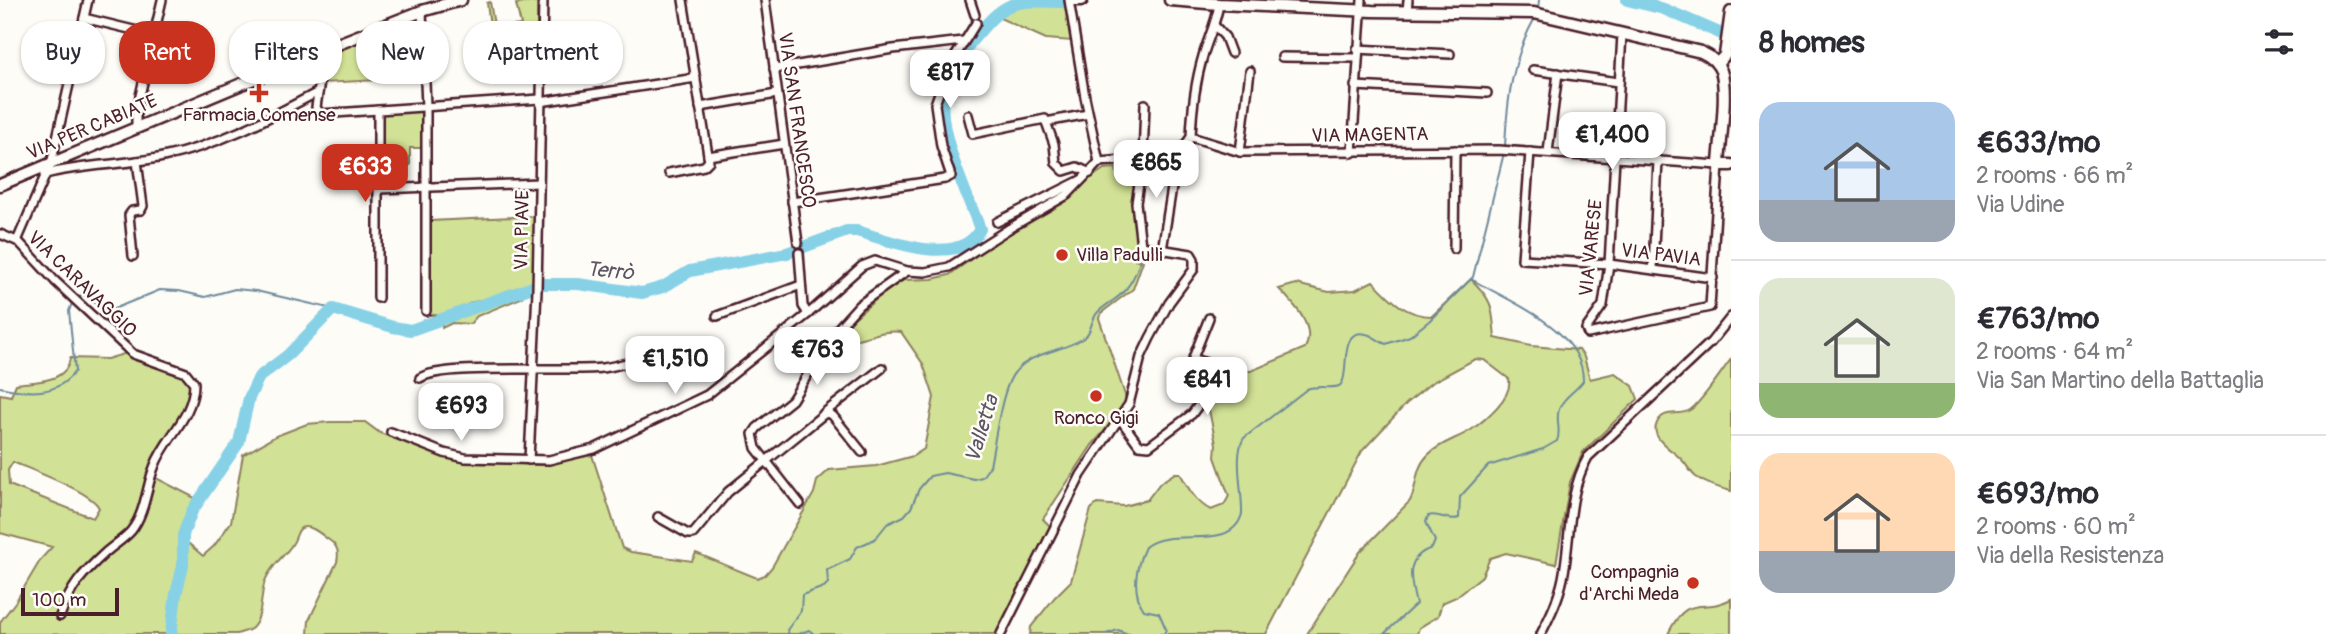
<!DOCTYPE html>
<meta charset="utf-8">
<style>
:root{--surface:#fff;--page:#f7f7f7;--text:#2b2b33;--muted:#7c7c81;--line:#e1e1e2;--accent:#c8321e}
body{margin:0;font-family:Pangolin,sans-serif;background:var(--page);color:var(--text);height:100vh;display:flex;flex-direction:column;font-size:26px;white-space:nowrap}
*{box-sizing:border-box;margin:0}
p{font-size:23px;color:var(--muted)}
.icon{flex:none;width:38px;height:38px;fill:none;stroke:currentColor;stroke-width:2;stroke-linecap:round;stroke-linejoin:round}
.map{position:relative;flex:1;overflow:hidden}
.drawer{display:flex;flex-direction:column;background:var(--surface);width:595px}
.drawer>*{flex:none}
.guide{position:absolute;left:21px;top:21px;width:665px;height:63px;display:flex;gap:14px}
.scale{position:absolute;left:21px;bottom:18px;width:98px;box-sizing:border-box;padding-left:7px;border:4px solid #4a1f2b;border-top:0;font-size:19px;line-height:24px;white-space:nowrap;color:#4a1f2b;-webkit-text-stroke:5px #fdfcf7;paint-order:stroke}
.price{position:absolute;translate:-50% -60px;padding:0 16px;border-radius:14px;background:#fff;color:#222;font-size:23px;line-height:46px;filter:drop-shadow(0 2px 4px #0008)}
.price::after{content:'';position:absolute;left:50%;top:42px;width:21px;height:16px;margin-left:-10px;background:inherit;clip-path:polygon(0 0,100% 0,50% 100%)}
.price.on{background:var(--accent);color:#fff}
ul{padding:0;list-style:none}
li{display:flex;align-items:center;gap:21px;height:175px;padding:0 28px}
li+li{border-top:2px solid var(--line)}
li span{display:grid;place-items:center;flex:none;width:196px;height:140px;border-radius:21px;color:#555}
li>.icon{margin-inline-start:auto}
span .icon{width:84px;height:84px;fill:#fffc;stroke-width:1}
li b{font-size:30px}
h2{display:flex;justify-content:space-between;align-items:center;height:84px;padding:0 28px;font-size:30px}
.chip{padding:0 24px;border-radius:28px;background:var(--surface);box-shadow:0 2px 5px #0004;font-size:24px;line-height:63px}
.chip.on{background:var(--accent);color:#fff}
main{display:flex;flex:1;min-height:0}
.map>svg:first-child{display:block}
.green{fill:#d1e195;stroke:#8e8060;stroke-width:2;fill-rule:evenodd}
.lines{fill:none;stroke-linecap:round;stroke-linejoin:round}
.stream{stroke:#6f8a9c;stroke-width:2}
.river{stroke:#87d1e7;stroke-width:12}
.street-casing{stroke:#4a1f2b;stroke-width:12}
.secondary-casing{stroke:#4a1f2b;stroke-width:15}
.street{stroke:#fdfcf7;stroke-width:7}
.secondary{stroke:#fdfcf7;stroke-width:10}
.poi-dot{fill:#c8321e;stroke:#fdfcf7;stroke-width:2.5}
.labels{text-anchor:middle;dominant-baseline:central;stroke-width:5;stroke-linejoin:round;paint-order:stroke}
.poi-label{font-size:19px;fill:#4a1f2b;stroke:#fdfcf7}
.street-label{font-size:19px;fill:#4a1f2b;stroke:#fdfcf7}
.water-label{font-size:21px;font-style:italic;fill:#5c5463;stroke:#fdfcf7}
</style>
<main>
<div class="map">
<svg width="1731" height="634" viewBox="0 0 1731 634">
<rect width="100%" height="100%" fill="#fdfcf7"/>
<filter id="ink" filterUnits="userSpaceOnUse"><feTurbulence type="fractalNoise" baseFrequency=".0143" numOctaves="2"/><feDisplacementMap in="SourceGraphic" scale="14" xChannelSelector="R" yChannelSelector="G"/><feConvolveMatrix kernelMatrix="1 2 1 2 8 2 1 2 1" color-interpolation-filters="sRGB"/></filter>
<g filter="url(#ink)">
<!-- green -->
<g class="green">
<polygon points="490,2 494,25 498,25 499,28 521,25 516,4 530,2 537,3 537,27 491,33 487,3"/>
<polygon points="1016,2 1065,3 1072,41 1046,39 993,15"/>
<polygon points="398,23 402,66 398,79 323,83 327,61 333,51"/>
<polygon points="381,112 422,112 422,148 410,148 410,165 382,165"/>
<path d="M1141,165l-2,71 -5,23 9,2 -10,28 -32,24 -2,5 28,83 -14,20 -21,24 -49,74 8,8 -1,15 -6,16 -41,76h-695l1,-14 28,-58c2,-10 1,-16 -8,-22 -6,-4 -16,-14 -24,-13 -8,0 -8,10 -12,16 -9,15 -21,20 -28,38 -5,14 -2,37 -13,47 -3,3 -10,4 -15,6h-237v-12l16,-21 25,-42 11,-12 -52,-14v-139l11,2 5,-12c20,-3 51,-1 54,-26l37,1 20,-6 9,7 50,17c21,24 -37,73 -36,98l45,23 -14,32 7,13 15,13 11,-10 17,-24 12,-67 33,-19 31,-12 23,-2h35l15,11 77,28 85,4 50,-10 30,93 9,4 61,9 4,-8 61,25 8,-3 7,-8 42,-74 3,-12 12,-11 47,-4 37,-10 11,-7 10,-52 -11,-33 -22,-32c-17,-3 -34,6 -53,9l-4,-14 45,-39 15,-8 28,-1 17,-4 67,-48 55,-31 15,-15 18,-12 12,-1 1,6 11,-1v-6zM13,462c18,8 79,30 86,46l-6,10 -84,-33 -1,-15z"/>
<polygon points="534,216 533,285 471,303 448,315 429,315 430,221"/>
<path d="M1471,279c23,23 21,28 24,59l36,8 48,4 5,7 6,22 25,-6 18,13 5,13 -55,53 -13,30 -14,82 -50,-11 -16,5 -8,18 -26,21 -14,6 -4,13 -19,12 -2,6h-110l53,-82 50,-51c8,-16 4,-32 18,-46 11,-12 29,-16 43,-25 14,-10 42,-33 38,-51l-25,-19 -9,-1 -44,24 -25,21 -44,47 -96,183h-236l1,-7 24,-30 16,-16 20,-72 6,-5 27,2 23,-6 13,-17 15,-10h5c8,15 16,30 31,37l13,-5 5,-9 -14,-39 1,-13 -9,-44 21,-19 3,-10h20l54,-23c12,-21 -12,-45 -26,-59l17,-5 33,8 26,-2 18,-9c18,19 33,35 59,35z"/>
<polygon points="528,290 521,298 477,316 470,324 452,323 442,328 442,321"/>
<path d="M1731,359v132c-12,-3 -25,-7 -35,-14 -6,-5 -9,-12 -14,-17 -9,-10 -33,-21 -25,-37 7,-15 22,-6 33,-13 11,-7 32,-39 41,-51z"/>
<path d="M1731,599v35h-63c21,-43 33,-19 63,-35z"/>
</g>
<g class="lines">
<!-- stream -->
<g class="stream">
<polyline points="1538,9 1539,0"/>
<path d="M1505,147c2,-46 7,-89 30,-129"/>
<polyline points="76,298 83,294 101,308 111,310 160,290 179,291 205,297 235,289 256,291 333,309"/>
<path d="M0,387c27,6 57,10 75,-16l-6,-60 3,-8"/>
<path d="M789,634l-2,-4 14,-19 1,-16 22,-8 4,-4 -1,-13 23,-11 7,-12 18,-8 12,-15 17,-8 7,-8 8,-19 11,-13 15,-3 29,6 8,-2 8,-11c5,-23 11,-78 25,-94 16,-20 46,-20 67,-33 11,-7 8,-19 16,-27 6,-6 15,-11 21,-16 12,-10 17,-23 22,-37"/>
<polyline points="799,634 809,630 814,634"/>
<polyline points="1106,634 1118,630 1128,634"/>
<path d="M1164,634l2,-5 -7,-16 -15,-3c-13,-19 -8,-44 1,-63 26,-22 86,7 97,-33 1,-21 -9,-60 2,-76l63,-49c10,-4 26,0 32,-3 13,-8 -3,-59 27,-52 7,1 13,8 20,10l24,-8 19,-15 44,-44 31,-124"/>
<path d="M1384,634l32,-30c-6,-24 -12,-47 16,-56l3,-7 -9,-19 2,-6c10,-4 20,6 31,2l1,-21 28,-31 55,-17 14,-8c5,-11 -3,-23 3,-34 4,-10 16,-16 23,-26 1,-51 -73,-79 -110,-101"/>
</g>
<!-- river -->
<g class="river">
<polyline points="1627,0 1664,9 1731,38"/>
<path d="M171,634l5,-40 7,-28v-31l9,-24 47,-69 10,-44 10,-21 29,-22 45,-46 60,18 18,3 130,-46h37l64,9 21,-6 27,-16 97,-18 60,-22h10c32,10 103,38 123,-2 -12,-33 -45,-101 -36,-134 5,-20 15,-37 27,-53 35,-42 38,-42 95,-40"/>
</g>
<defs>
<g id="street">
<polyline points="765,0 798,243"/>
<polyline points="970,0 975,15"/>
<polyline points="1069,0 1085,97 1099,162"/>
<polyline points="422,11 426,106 426,311"/>
<polyline points="1407,11 1408,0"/>
<polyline points="84,18 154,35"/>
<polyline points="1215,26 1225,37 1231,53"/>
<polyline points="325,49 316,107 320,114 540,99"/>
<polyline points="1357,49 1450,54"/>
<polyline points="1282,57 1357,58"/>
<polyline points="774,69 893,49 963,41"/>
<polyline points="1533,70 1618,82"/>
<polyline points="1355,86 1487,93"/>
<polyline points="540,102 696,78"/>
<polyline points="700,107 777,94"/>
<polyline points="968,115 973,134 1045,119 1046,122"/>
<polyline points="1046,122 1054,144 1056,163 1064,171 1077,167 1090,173"/>
<polyline points="1046,122 1088,114"/>
<polyline points="136,127 136,113 162,0"/>
<polyline points="1191,137 1240,152 1499,150 1719,165 1710,307 1588,334 1586,329 1603,305 1609,264 1622,34"/>
<path d="M1191,137c1,-27 4,-54 12,-81 5,-18 13,-32 16,-52"/>
<polyline points="1240,152 1250,71"/>
<polyline points="1530,152 1522,259 1609,264 1713,278"/>
<polyline points="1548,152 1558,73"/>
<polyline points="1352,153 1362,0"/>
<polyline points="708,156 784,144"/>
<polyline points="1099,162 1177,156"/>
<polyline points="669,173 704,166 709,161 683,0"/>
<path d="M45,174c39,-10 79,-9 118,-17 54,-11 106,-39 155,-65"/>
<polyline points="379,189 539,183"/>
<polyline points="792,202 945,179 951,176 941,146 935,104 948,68 976,23"/>
<polyline points="997,222 1081,180"/>
<path d="M0,234l19,8 36,39 78,73 53,19 8,10c0,33 -28,54 -39,82 -9,22 -9,47 -24,66 -7,8 -17,14 -25,21 -24,22 -35,34 -46,64"/>
<polyline points="17,241 52,160 88,0"/>
<polyline points="1454,249 1455,150"/>
<polyline points="1162,250 1177,156 1191,137"/>
<polyline points="799,253 803,306 808,314"/>
<polyline points="133,256 129,215 132,211 141,210 143,206 137,161"/>
<polyline points="1653,269 1658,160"/>
<polyline points="378,298 378,110"/>
<polyline points="717,316 801,285"/>
<path d="M420,378c21,-15 147,-6 182,-10 24,-3 46,-12 68,-19"/>
<polyline points="824,413 882,368"/>
<polyline points="1120,419 1139,445 1149,446 1192,414 1200,403 1220,391 1228,375 1225,370 1193,358 1209,318"/>
<polyline points="391,432 444,453 465,458 549,460 594,449 707,395 808,314 862,266 875,261 907,271 925,272 949,267 1010,228 1067,195 1099,162"/>
<polyline points="529,460 537,290 543,0"/>
<polyline points="800,504 756,448 753,434 757,428 792,400 832,335 859,305 907,271"/>
<polyline points="658,517 688,534 693,534 728,492 824,414 829,413 833,416 862,452"/>
<polyline points="1001,634 1081,475 1129,404 1141,357 1150,338 1169,303 1194,269 1194,259 1191,254 1141,246 1136,203 1143,158 1145,104"/>
<path d="M1541,634c9,-18 18,-36 22,-56 8,-40 4,-84 25,-121l123,-115 20,-25"/>
</g>
<g id="secondary">
<polyline points="1071,0 1082,0"/>
<path d="M1170,0l49,4 153,7 162,2 167,39c9,4 16,9 20,19 7,20 -1,71 -2,94h12"/>
<polyline points="1717,64 1725,55 1731,12"/>
<polyline points="0,185 325,49 422,11 461,0"/>
</g>
</defs>
<!-- street casing -->
<use href="#street" class="street-casing"/>
<!-- secondary casing -->
<use href="#secondary" class="secondary-casing"/>
<!-- street -->
<use href="#street" class="street"/>
<!-- secondary -->
<use href="#secondary" class="secondary"/>
</g>
</g>
<!-- markers -->
<g class="poi-dot">
<path d="M255.5 82.5h7v7h7v7h-7v7h-7v-7h-7v-7h7z"/>
<circle cx="1062" cy="255" r="7"/>
<circle cx="1096" cy="396" r="7"/>
<circle cx="1693" cy="583" r="7"/>
</g>
<g class="labels">
<!-- poi labels -->
<g class="poi-label">
<text x="259" y="115">Farmacia Comense</text>
<text x="1076" y="255" text-anchor="start">Villa Padulli</text>
<text x="1096" y="418">Ronco Gigi</text>
<text x="1679" y="572" text-anchor="end">Compagnia<tspan x="1679" dy="22">d'Archi Meda</tspan></text>
</g>
<!-- street labels -->
<g class="street-label">
<text transform="translate(797 120) rotate(82)">VIA SAN FRANCESCO</text>
<text transform="translate(92 127) rotate(-23)">VIA PER CABIATE</text>
<text transform="translate(1370 135) rotate(-1)">VIA MAGENTA</text>
<text transform="translate(522 230) rotate(-89)">VIA PIAVE</text>
<text transform="translate(1591 248) rotate(-84)">VIA VARESE</text>
<text transform="translate(1661 255) rotate(7)">VIA PAVIA</text>
<text transform="translate(82 284) rotate(44)">VIA CARAVAGGIO</text>
</g>
<!-- water labels -->
<g class="water-label">
<text transform="translate(610 271) rotate(5)">Terrò</text>
<text transform="translate(982 429) rotate(-73)">Valletta</text>
</g>
</g>
</svg>
<div class="scale">100 m</div>
<b class="price" style="left:950px;top:110px">€817</b>
<b class="price" style="left:1612px;top:172px">€1,400</b>
<b class="price" style="left:1156px;top:200px">€865</b>
<b class="price on" style="left:365px;top:204px">€633</b>
<b class="price" style="left:817px;top:387px">€763</b>
<b class="price" style="left:675px;top:396px">€1,510</b>
<b class="price" style="left:1207px;top:417px">€841</b>
<b class="price" style="left:461px;top:443px">€693</b>
<div class="guide">
<a class="chip">Buy</a>
<a class="chip on">Rent</a>
<a class="chip">Filters</a>
<a class="chip">New</a>
<a class="chip">Apartment</a>
</div>
</div>
<section class="drawer">
<h2>8 homes<svg class="icon" aria-label="filters" viewBox="0 0 24 24"><path d="M4 7h16M4 17h16"/><circle cx="9" cy="7" r="2"/><circle cx="15" cy="17" r="2"/></svg></h2>
<ul>
<li><span style="background:linear-gradient(#a9c7e8 70%,#9aa5b1 0)"><svg class="icon" aria-label="home" viewBox="0 0 24 24"><path d="M3 11l9-7 9 7M6 9v11h12V9"/></svg></span><div><b>€633/mo</b><p>2 rooms · 66 m²</p><p>Via Udine</p></div></li>
<li><span style="background:linear-gradient(#dfe7d0 75%,#8fb573 0)"><svg class="icon" aria-label="home" viewBox="0 0 24 24"><path d="M3 11l9-7 9 7M6 9v11h12V9"/></svg></span><div><b>€763/mo</b><p>2 rooms · 64 m²</p><p>Via San Martino della Battaglia</p></div></li>
<li><span style="background:linear-gradient(#ffd9b3 70%,#9aa5b1 0)"><svg class="icon" aria-label="home" viewBox="0 0 24 24"><path d="M3 11l9-7 9 7M6 9v11h12V9"/></svg></span><div><b>€693/mo</b><p>2 rooms · 60 m²</p><p>Via della Resistenza</p></div></li>
</ul>
</section>
</main>
